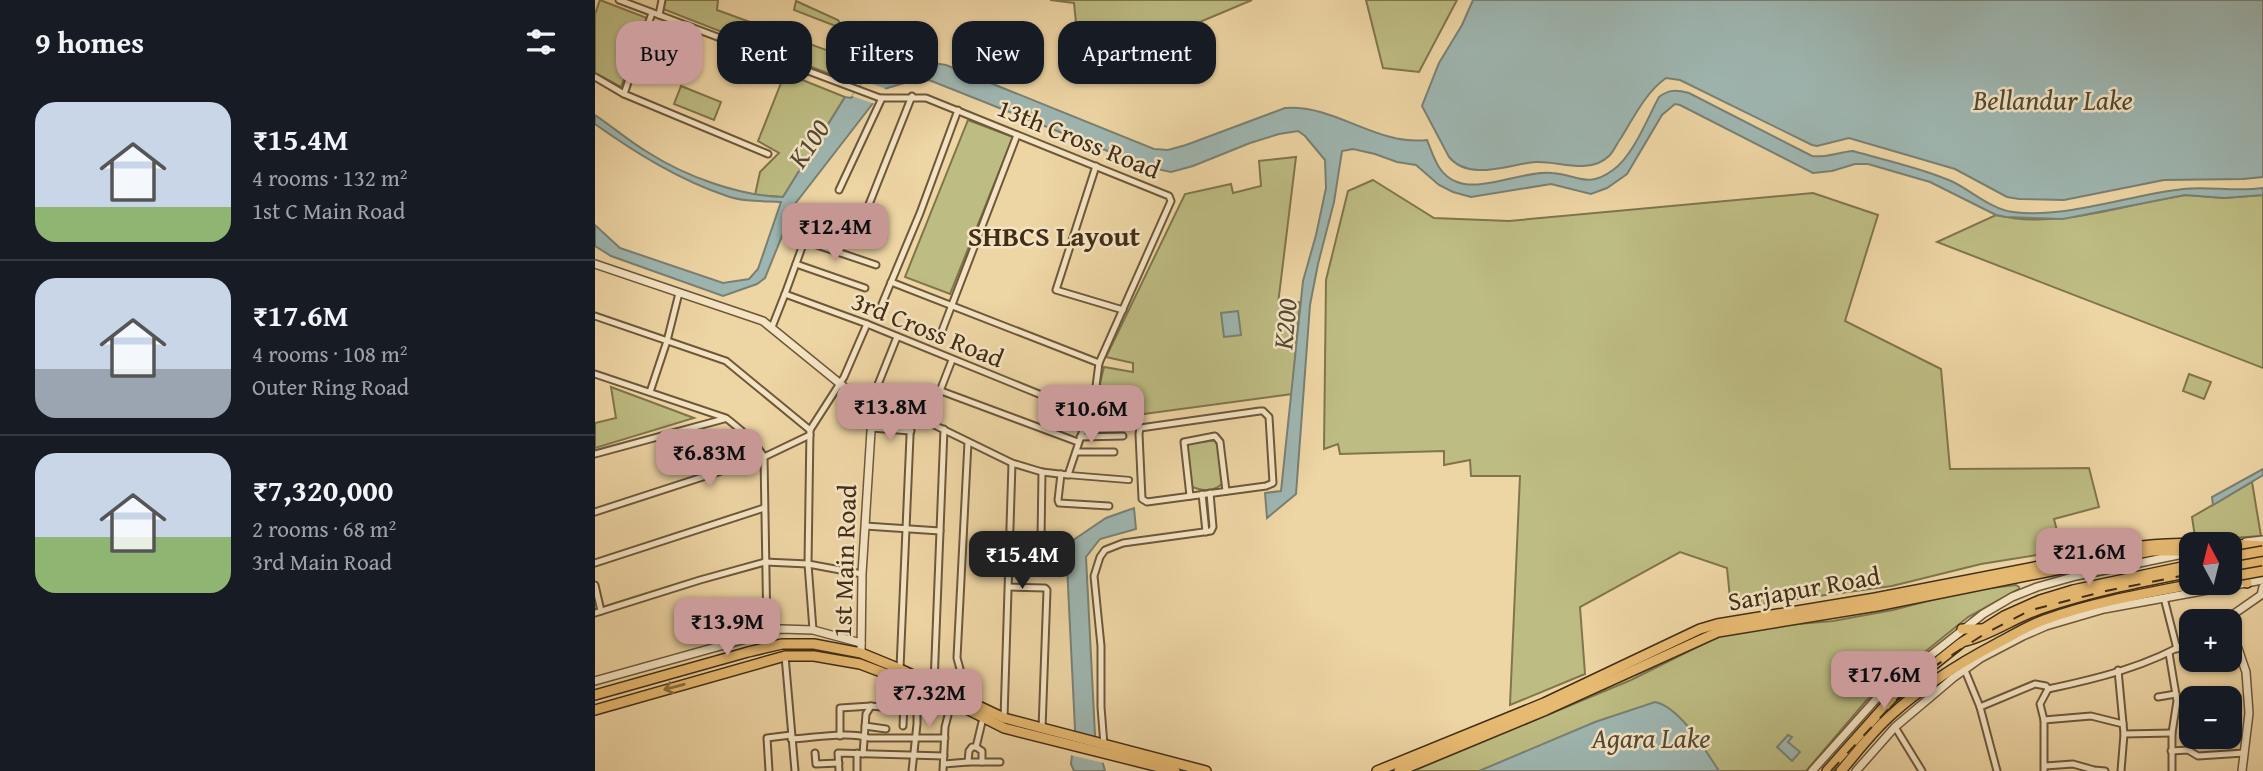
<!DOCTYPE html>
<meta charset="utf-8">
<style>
:root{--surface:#171b24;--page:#242831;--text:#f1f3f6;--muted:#9ea1a6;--line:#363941;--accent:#c59692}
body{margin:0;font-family:"Gentium Book Plus",serif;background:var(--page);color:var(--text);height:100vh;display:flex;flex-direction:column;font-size:26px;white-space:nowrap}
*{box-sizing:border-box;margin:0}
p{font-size:23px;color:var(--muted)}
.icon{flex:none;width:38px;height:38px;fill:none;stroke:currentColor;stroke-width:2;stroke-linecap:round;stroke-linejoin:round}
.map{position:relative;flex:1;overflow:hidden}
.drawer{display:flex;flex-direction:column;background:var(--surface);width:595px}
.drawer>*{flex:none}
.banner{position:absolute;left:21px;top:21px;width:665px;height:63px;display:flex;gap:14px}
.needle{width:46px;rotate:353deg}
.buttons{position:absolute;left:1584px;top:532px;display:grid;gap:14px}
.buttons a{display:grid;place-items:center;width:63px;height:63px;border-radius:14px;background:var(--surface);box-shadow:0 2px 5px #0004;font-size:35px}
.price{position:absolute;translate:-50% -60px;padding:0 16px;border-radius:14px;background:var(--accent);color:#111;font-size:23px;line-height:46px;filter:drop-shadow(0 2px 4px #0008)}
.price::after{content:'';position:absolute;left:50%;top:42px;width:21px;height:16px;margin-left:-10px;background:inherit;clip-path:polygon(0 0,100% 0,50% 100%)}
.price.on{background:#222;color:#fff}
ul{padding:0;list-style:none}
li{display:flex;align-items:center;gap:21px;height:175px;padding:0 35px}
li+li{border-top:2px solid var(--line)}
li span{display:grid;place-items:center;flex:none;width:196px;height:140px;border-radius:21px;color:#555}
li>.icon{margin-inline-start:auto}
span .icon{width:84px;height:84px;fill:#fffc;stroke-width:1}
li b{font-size:30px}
h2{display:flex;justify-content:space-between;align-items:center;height:84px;padding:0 35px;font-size:30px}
.pill{padding:0 24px;border-radius:21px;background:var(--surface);box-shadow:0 2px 5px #0004;font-size:24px;line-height:63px}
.pill.on{background:var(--accent);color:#111}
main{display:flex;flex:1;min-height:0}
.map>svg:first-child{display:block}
.green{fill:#bdbc82;stroke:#80754c;stroke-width:2}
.water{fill:#9eb6b1;stroke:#798073;stroke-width:2}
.pier{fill:#eed5a4}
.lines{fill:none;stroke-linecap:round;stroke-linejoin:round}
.pedestrian-casing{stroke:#6d583a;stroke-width:8}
.minor-casing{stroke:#6d583a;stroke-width:9}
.tertiary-casing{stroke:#6d583a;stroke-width:10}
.primary-casing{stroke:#422e16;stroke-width:12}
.trunk-casing{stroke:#422e16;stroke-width:12}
.pedestrian{stroke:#f4e4c4;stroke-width:4.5}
.minor{stroke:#f4e4c4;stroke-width:5}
.tertiary{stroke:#f4e4c4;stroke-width:7}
.primary{stroke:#e7ba72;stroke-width:9}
.trunk{stroke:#e7ba72;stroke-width:9}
.rail{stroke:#422e16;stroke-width:2;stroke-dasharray:12 12;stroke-linecap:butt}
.trunk-bridge-casing{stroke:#422e16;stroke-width:12;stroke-linecap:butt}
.trunk-bridge{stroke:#e7ba72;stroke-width:9}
.oneway{stroke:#8c6d3f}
.labels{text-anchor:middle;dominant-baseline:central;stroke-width:5;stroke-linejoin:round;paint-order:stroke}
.street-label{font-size:26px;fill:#422e16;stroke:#f4e4c4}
.water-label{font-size:28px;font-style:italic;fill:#544935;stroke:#f4e4c4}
.neighbourhood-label{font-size:28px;font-weight:bold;fill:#422e16;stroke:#f4e4c4}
</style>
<main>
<section class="drawer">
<h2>9 homes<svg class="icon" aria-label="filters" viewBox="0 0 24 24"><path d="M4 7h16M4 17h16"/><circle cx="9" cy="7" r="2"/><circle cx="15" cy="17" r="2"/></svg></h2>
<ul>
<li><span style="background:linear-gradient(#c9d6e8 75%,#8fb573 0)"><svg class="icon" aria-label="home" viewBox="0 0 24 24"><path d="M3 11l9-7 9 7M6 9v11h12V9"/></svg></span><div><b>₹15.4M</b><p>4 rooms · 132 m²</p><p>1st C Main Road</p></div></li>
<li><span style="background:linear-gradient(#c9d6e8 65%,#9aa5b1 0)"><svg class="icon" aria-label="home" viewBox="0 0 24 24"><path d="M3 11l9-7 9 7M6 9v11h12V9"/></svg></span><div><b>₹17.6M</b><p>4 rooms · 108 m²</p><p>Outer Ring Road</p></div></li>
<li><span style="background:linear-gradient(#c9d6e8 60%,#8fb573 0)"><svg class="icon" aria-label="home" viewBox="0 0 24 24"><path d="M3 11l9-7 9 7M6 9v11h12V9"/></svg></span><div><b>₹7,320,000</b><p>2 rooms · 68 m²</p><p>3rd Main Road</p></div></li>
</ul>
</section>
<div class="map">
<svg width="1668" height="771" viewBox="0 0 1668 771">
<rect width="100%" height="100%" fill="#eed5a4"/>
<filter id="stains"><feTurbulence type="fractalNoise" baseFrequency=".00286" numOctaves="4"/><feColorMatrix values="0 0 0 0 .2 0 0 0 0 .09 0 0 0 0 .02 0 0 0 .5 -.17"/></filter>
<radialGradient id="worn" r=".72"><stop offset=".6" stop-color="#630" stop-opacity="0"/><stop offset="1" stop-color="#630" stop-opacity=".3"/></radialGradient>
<!-- green -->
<g class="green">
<polygon points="5,0 52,18 26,87 0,73 0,14"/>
<polygon points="70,0 123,0 122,10 256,59 250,80 68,9"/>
<polygon points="455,0 657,0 574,35 549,41 481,23 479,3"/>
<polygon points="771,0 862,0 824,72 788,68"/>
<polygon points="201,1 243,20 245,23 243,27 199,10"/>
<polygon points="190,73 250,97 188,197 160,195 165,172 184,153 163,141"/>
<polygon points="86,86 126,102 119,120 79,104"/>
<polygon points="373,120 418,137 355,294 310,277"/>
<polygon points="701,157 683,304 705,302 697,394 534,416 497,416 509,367 538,372 538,363 511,357 590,194 636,184 638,193 666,186 664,161"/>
<polygon points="778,180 839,218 914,221 1218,193 1283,215 1250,321 1346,369 1355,469 1494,468 1504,507 1459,519 1467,551 1386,564 1297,586 1136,608 1132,568 1085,552 985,607 990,674 915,705 925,476 876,476 875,460 849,465 849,451 745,454 743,444 729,449 731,280 753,191"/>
<path d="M1591,195l38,3 39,-3v173l-326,-126 59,-27c63,15 127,-11 190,-20z"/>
<polygon points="1594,374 1616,382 1609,399 1588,391"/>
<polygon points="16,387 99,418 0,448 0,423 21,418"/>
<path d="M622,440l5,44c-9,8 -21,7 -32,2l-4,-42z"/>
<polygon points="1657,482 1666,536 1637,538 1600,537 1597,517"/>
<polygon points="1421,585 1424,587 1424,589 1373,617 1284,689 1271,701 1211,771 818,771 1036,680 1124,636 1169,627 1238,621 1298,610 1371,591"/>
</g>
<!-- water -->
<g class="water">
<path d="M878,0h790v177l-20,2 -79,1 -100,20 -45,-1 -12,-2 -52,-28 -106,-31 -32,8 -5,-1 -132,-65 -14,-2c-20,14 -32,39 -45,60 -4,5 -7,13 -12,18 -20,19 -49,5 -73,6 -27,2 -66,20 -87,-5l-27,-51 17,-43 23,-38z"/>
<path d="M325,61l26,4 208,84 14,1 18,-5 99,-37c50,-4 91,38 142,32 7,17 11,35 30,42 25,10 68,-12 95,-9 27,2 35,16 61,-3 20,-14 34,-51 46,-73 10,-8 18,-7 30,-4l123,63c16,2 26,-4 41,-5 31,9 69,17 98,30 20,9 39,28 62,31 53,7 116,-17 170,-23 26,-3 52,3 80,-1v7l-39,3 -39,-3 -122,24 -57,-2 -10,-2 -66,-33 -62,-18h-13l-23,7 -19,2 -133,-68 -5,-1 -13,11 -35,59 -20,14 -16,6 -40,-10 -80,13 -18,-5 -14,-7 -23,-20 -19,-3 -22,-8 -22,-5 -11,2 -8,51 -16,62 -8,41 -14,189 -29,24 -2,-25 16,-2 22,-210 13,-46 10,-47 -1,-28 -20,-24 -7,-5 -19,3 -29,9 -57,23 -22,6 -23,-5 -219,-87 -25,3 -20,6 -89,115 -30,74 -8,6 -34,12 -112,-40 -16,-10v-21l25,23 103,35 26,-4 9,-10 23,-67c-18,-1 -37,0 -54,-6 -48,-16 -91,-43 -132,-72v-9c18,12 35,27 54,38 36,23 90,43 134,44l62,-100 6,1c5,-6 10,-14 15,-18 14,-12 37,-16 54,-19z"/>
<polygon points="643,311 646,335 629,337 626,313"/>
<polygon points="1668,469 1668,475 1618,505 1617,497"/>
<polygon points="539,508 541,529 505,539 491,557 500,735 510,771 479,771 476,764 480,729 471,545 511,518"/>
<path d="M1060,702c25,5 50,48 64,69h-240l116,-49z"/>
<polygon points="1193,735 1197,737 1193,742 1205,752 1197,761 1182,747"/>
</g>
<!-- pier -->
<g class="pier">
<polygon points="269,81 291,89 280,104 257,96"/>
<polygon points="476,730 504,737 509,763 475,755"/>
</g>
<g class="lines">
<defs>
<polyline id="pedestrian" points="473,475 534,480"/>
<g id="minor">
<polyline points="24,0 285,98 331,98 574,196 576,201 504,363 500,394 473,475 447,472 417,463 333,422 301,403 283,401 270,404"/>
<polyline points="64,15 67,0"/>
<polyline points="0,77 29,94 173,154"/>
<polyline points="29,94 57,13"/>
<polyline points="501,166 461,290 528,310"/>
<polyline points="244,190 287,98"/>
<polyline points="269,217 317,96"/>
<polyline points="210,241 281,265"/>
<polyline points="201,264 270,288"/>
<polyline points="296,282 504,363"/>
<polyline points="190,294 218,217 288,237"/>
<polyline points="287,304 325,213 363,110"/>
<polyline points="0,316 131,361 215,430 213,564 218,630"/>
<polyline points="177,327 190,294 272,324 493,414"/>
<polyline points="345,336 422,135"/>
<path d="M0,374l131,44c14,11 29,23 38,39l3,175"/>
<polyline points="346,391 483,442"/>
<polyline points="55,392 72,341 84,293"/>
<polyline points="276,402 302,337"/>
<polygon points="665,411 668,411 674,417 678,483 671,486 552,502 547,499 544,434 545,428"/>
<polyline points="333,422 357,360"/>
<polyline points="276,428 316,431"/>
<polyline points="215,430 249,377 272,324"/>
<polyline points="485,437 528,436"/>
<polyline points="481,452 519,452"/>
<polyline points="0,454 129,419"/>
<polyline points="466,474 463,500 464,503 514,506"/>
<polyline points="607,494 611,532"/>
<polyline points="595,496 589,442 620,436 625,442 631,491"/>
<polyline points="0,512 169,457 215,435"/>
<polyline points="270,526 345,531"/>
<polyline points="446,539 447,472"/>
<polyline points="0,563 169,508"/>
<polyline points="0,585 6,611"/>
<polyline points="414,587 450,588 452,590 447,729"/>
<polyline points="1569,598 1582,649"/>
<polyline points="0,613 105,580 170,562 213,564 267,574"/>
<polyline points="1574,653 1582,701 1577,733 1577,771"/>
<polyline points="190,656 200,771"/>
<polyline points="305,668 316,413"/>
<polyline points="1369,668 1385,707 1402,771"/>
<polyline points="1523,670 1529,734 1526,771"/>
<polyline points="339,684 349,429"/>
<path d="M1453,689c48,-10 101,-23 143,-49"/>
<polyline points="362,695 365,669 362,658 373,442"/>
<polyline points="1563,697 1581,694"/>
<polyline points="1385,707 1440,684 1451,686 1453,689"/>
<polyline points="409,718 417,463"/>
<polyline points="1449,720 1496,716 1528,724"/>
<polyline points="270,726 291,729"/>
<polyline points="308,726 310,681"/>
<polyline points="1300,727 1327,771"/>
<polyline points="1529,734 1577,733"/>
<polyline points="245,736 245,708 276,706"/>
<path d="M196,739c22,-1 58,-8 78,-1h76"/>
<polyline points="509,745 506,707 506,646 499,576 505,557 510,550 528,543 616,531 618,527 615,493"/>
<polyline points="381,747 387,751 387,762"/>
<polyline points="1576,751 1593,750 1603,756 1649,753"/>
<polyline points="220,753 221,764 244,763"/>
<polyline points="268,754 271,714 276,706 286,707 289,672"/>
<polyline points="373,762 405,762"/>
<polyline points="349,764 373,762 374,751 377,747 381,747 388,718"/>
<polyline points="1450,766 1478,764 1499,770 1510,771"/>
<polyline points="174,771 172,738 196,735"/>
<polyline points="244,771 243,753 349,756"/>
<polyline points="262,771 262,753"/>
<polyline points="317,771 322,724 322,686"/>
<polyline points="348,771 350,727 356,703"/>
<polyline points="1449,771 1449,720 1445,704 1453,689"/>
</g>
<g id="tertiary">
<polyline points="0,264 168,321 270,404 277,415 267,574 266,653"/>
<polyline points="1651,542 1668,540"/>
<polyline points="1634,621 1633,618 1666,595 1668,587"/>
<polyline points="1634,622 1651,672 1654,713 1647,771"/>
<polyline points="0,681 186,629 218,630 266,643"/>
<polyline points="1217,771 1283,697 1388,614 1417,597 1442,587 1481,576 1588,554"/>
<polyline points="1261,771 1300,727 1358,678 1386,658 1428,636 1451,626 1509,609 1668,580"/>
</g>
<g id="primary">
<polyline points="1634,551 1642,553 1647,562 1652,583"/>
<polyline points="1634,565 1668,559"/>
<polyline points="1648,568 1668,566"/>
<path d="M1371,641c26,-7 48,-23 74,-32 49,-17 100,-27 151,-37"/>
<polyline points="0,695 153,652 187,644 219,644 266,653 305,669 409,718 611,771"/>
<polyline points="0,710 190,656 219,656 265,664 336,691 409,728 580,771"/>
<path d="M782,771l167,-68 156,-74 17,-5 158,-26 267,-52c40,-5 81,-3 121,0"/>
<polyline points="804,771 951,710 1123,632 1282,606 1541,554 1557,551 1596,551"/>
</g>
<g id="trunk">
<polyline points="1367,629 1387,629"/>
<polyline points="1232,771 1297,698 1366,643 1409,616 1445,600 1478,590 1596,565"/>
<path d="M1246,771c16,-19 31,-39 50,-56 32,-29 67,-51 105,-71 16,-8 31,-18 48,-24 50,-18 103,-27 155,-37"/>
</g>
</defs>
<!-- pedestrian casing -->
<use href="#pedestrian" class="pedestrian-casing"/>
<!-- minor casing -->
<use href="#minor" class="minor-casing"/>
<!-- tertiary casing -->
<use href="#tertiary" class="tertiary-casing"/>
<!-- primary casing -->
<use href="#primary" class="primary-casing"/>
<!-- trunk casing -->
<use href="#trunk" class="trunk-casing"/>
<!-- pedestrian -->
<use href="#pedestrian" class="pedestrian"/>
<!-- minor -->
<use href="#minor" class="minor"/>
<!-- tertiary -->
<use href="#tertiary" class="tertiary"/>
<!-- primary -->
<use href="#primary" class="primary"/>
<!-- trunk -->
<use href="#trunk" class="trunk"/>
<!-- rail -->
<g class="rail">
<polyline points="1634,573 1668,568"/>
<polyline points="1236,771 1323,677 1391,633 1436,610 1511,591 1596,574"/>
</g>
<defs>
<g id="trunk-bridge">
<polyline points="1634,557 1668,551"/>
<polyline points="1634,577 1668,571"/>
</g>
</defs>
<!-- trunk-bridge casing -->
<use href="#trunk-bridge" class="trunk-bridge-casing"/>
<!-- trunk-bridge -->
<use href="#trunk-bridge" class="trunk-bridge"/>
</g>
<!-- one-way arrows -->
<defs><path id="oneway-shaft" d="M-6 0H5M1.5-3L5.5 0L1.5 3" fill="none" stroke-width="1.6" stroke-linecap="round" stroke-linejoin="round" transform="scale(1.75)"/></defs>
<use class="oneway" href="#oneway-shaft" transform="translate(79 687) rotate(165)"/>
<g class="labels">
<!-- street labels -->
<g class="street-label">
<text transform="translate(484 138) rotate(22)">13th Cross Road</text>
<text transform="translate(333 329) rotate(22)">3rd Cross Road</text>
<text transform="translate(249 561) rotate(-88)">1st Main Road</text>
<text transform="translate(1209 588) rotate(-10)">Sarjapur Road</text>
</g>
<!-- water labels -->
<g class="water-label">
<text x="1458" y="99">Bellandur Lake</text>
<text transform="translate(213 143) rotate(-56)">K100</text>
<text transform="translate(689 324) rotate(-85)">K200</text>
<text x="1056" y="737">Agara Lake</text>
</g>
<!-- neighbourhood labels -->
<g class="neighbourhood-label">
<text x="459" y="235">SHBCS Layout</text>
</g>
</g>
<rect width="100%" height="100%" filter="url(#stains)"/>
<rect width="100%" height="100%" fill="url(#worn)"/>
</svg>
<div class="buttons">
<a><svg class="needle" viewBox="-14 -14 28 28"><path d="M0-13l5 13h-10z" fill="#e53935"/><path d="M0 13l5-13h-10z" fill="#9ea1a6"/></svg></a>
<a>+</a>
<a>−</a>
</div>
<b class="price" style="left:240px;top:263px">₹12.4M</b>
<b class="price" style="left:295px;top:443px">₹13.8M</b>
<b class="price" style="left:496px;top:445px">₹10.6M</b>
<b class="price" style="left:114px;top:489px">₹6.83M</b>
<b class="price" style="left:1494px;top:588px">₹21.6M</b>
<b class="price on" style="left:427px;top:591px">₹15.4M</b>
<b class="price" style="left:132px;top:658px">₹13.9M</b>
<b class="price" style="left:1289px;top:711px">₹17.6M</b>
<b class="price" style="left:334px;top:729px">₹7.32M</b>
<div class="banner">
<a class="pill on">Buy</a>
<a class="pill">Rent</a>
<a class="pill">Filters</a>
<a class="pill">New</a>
<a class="pill">Apartment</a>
</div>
</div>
</main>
